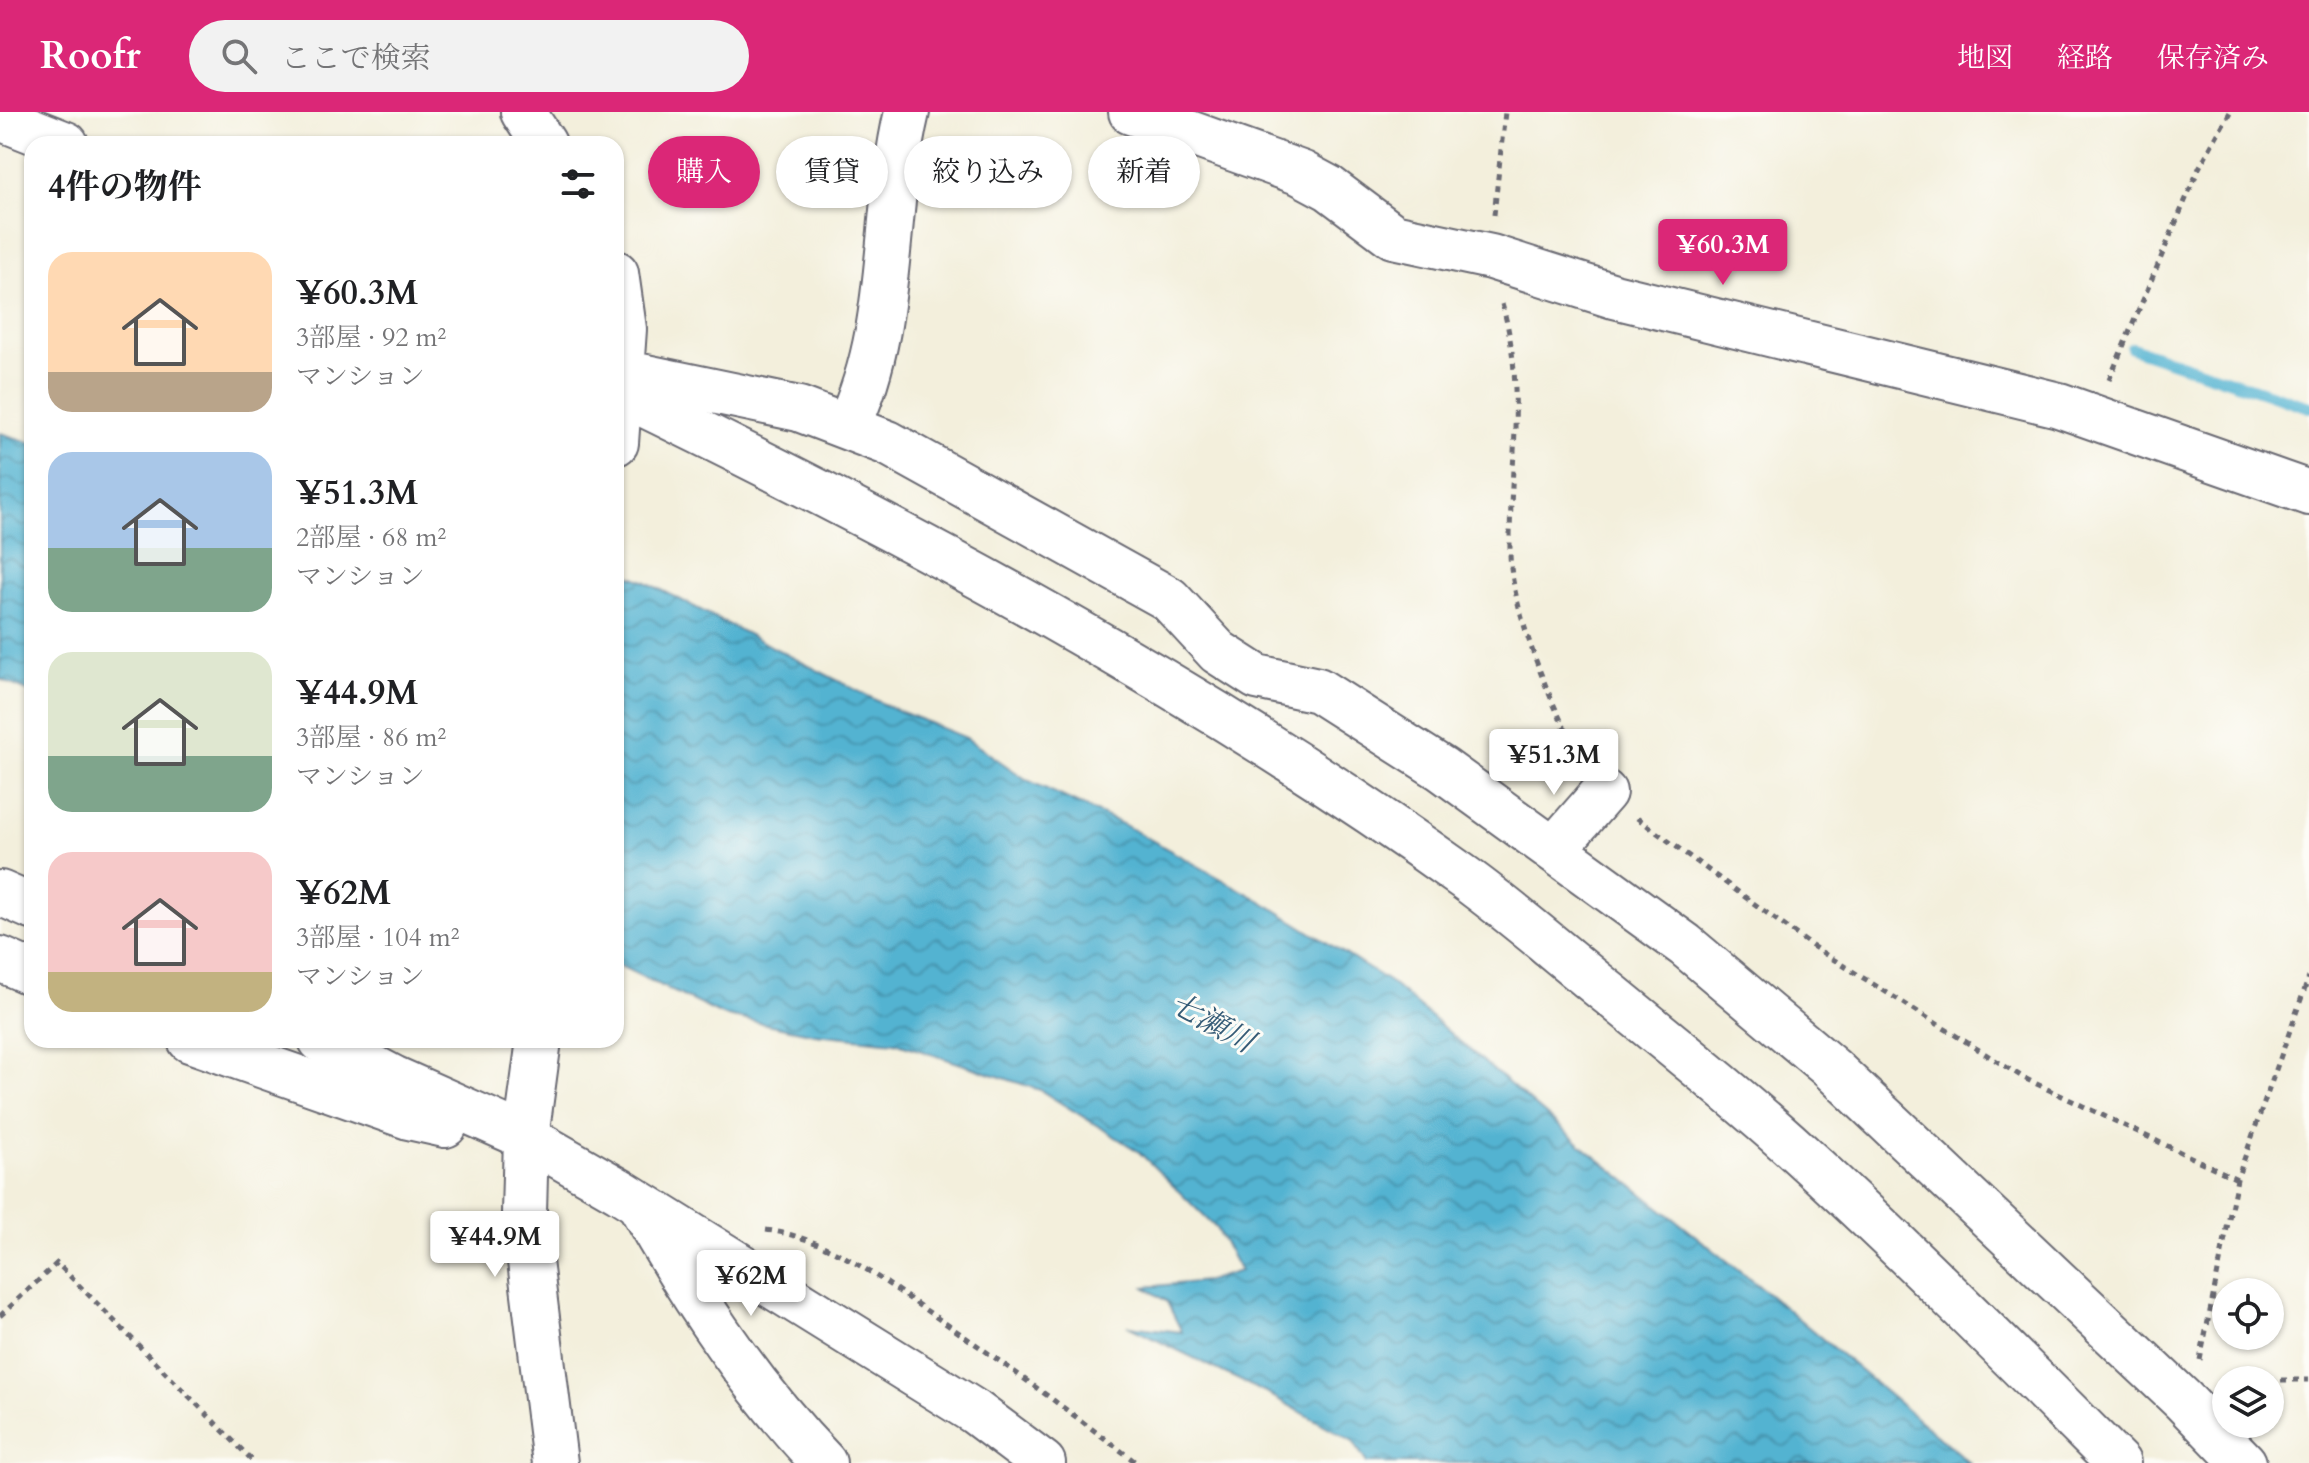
<!DOCTYPE html>
<html lang="ja">
<meta charset="utf-8">
<style>
:root{--surface:#fff;--page:#f2f2f2;--text:#202124;--muted:#757577;--accent:#db2777}
body{margin:0;font-family:Cardo,"Noto Serif JP",serif;background:var(--page);color:var(--text);height:100vh;display:flex;flex-direction:column;font-size:30px;white-space:nowrap}
*{box-sizing:border-box;margin:0}
p{font-size:26px;color:var(--muted)}
.icon{flex:none;width:44px;height:44px;fill:none;stroke:currentColor;stroke-width:2;stroke-linecap:round;stroke-linejoin:round}
.map{position:relative;flex:1;overflow:hidden}
.drawer{position:absolute;left:24px;top:24px;width:600px;height:912px;display:flex;flex-direction:column;background:var(--surface);border-radius:24px;box-shadow:0 2px 6px #0004}
.drawer>*{flex:none}
.top-card{position:absolute;left:648px;top:24px;width:760px;height:72px;display:flex;gap:16px}
.controls{position:absolute;left:2212px;top:1166px;display:grid;gap:16px}
.controls a{display:grid;place-items:center;width:72px;height:72px;border-radius:50%;background:var(--surface);box-shadow:0 2px 6px #0004;font-size:40px}
.price{position:absolute;translate:-50% -68px;padding:0 18px;border-radius:8px;background:#fff;color:#222;font-size:26px;line-height:52px;filter:drop-shadow(0 2px 4px #0008)}
.price::after{content:'';position:absolute;left:50%;top:48px;width:24px;height:18px;margin-left:-12px;background:inherit;clip-path:polygon(0 0,100% 0,50% 100%)}
.price.selected{background:var(--accent);color:#fff}
ul{padding:0;list-style:none}
li{display:flex;align-items:center;gap:24px;height:200px;padding:0 24px}
li span{display:grid;place-items:center;flex:none;width:224px;height:160px;border-radius:24px;color:#555}
li>.icon{margin-inline-start:auto}
span .icon{width:96px;height:96px;fill:#fffc;stroke-width:1}
li b{font-size:34px}
h2{display:flex;justify-content:space-between;align-items:center;height:96px;padding:0 24px;font-size:34px}
.pill{padding:0 28px;border-radius:36px;background:var(--surface);box-shadow:0 2px 6px #0004;font-size:28px;line-height:72px}
.pill.selected{background:var(--accent);color:#fff}
header{display:flex;align-items:center;gap:48px;box-sizing:border-box;height:112px;padding:0 40px;background:var(--accent);color:#fff}
header strong{font-size:38px}
nav{display:flex;gap:44px;margin-inline-start:auto;font-size:28px}
.search{width:560px;height:72px;background:var(--page);display:flex;align-items:center;gap:20px;box-sizing:border-box;padding:0 28px;border-radius:44px;color:var(--muted);font-size:30px}
.map>svg:first-child{display:block}
.water{fill:url(#water-waves);stroke:#3a6a86;stroke-width:2}
.lines{fill:none;stroke-linecap:round;stroke-linejoin:round}
.stream{stroke:#53b3d1;stroke-width:12}
.minor-casing{stroke:#6b6a73;stroke-width:48}
.path{stroke:#6b6a73;stroke-width:5;stroke-dasharray:6 6;stroke-linecap:butt}
.minor{stroke:#fff;stroke-width:44}
.labels{text-anchor:middle;dominant-baseline:central;stroke-width:6;stroke-linejoin:round;paint-order:stroke}
.water-label{font-size:30px;font-style:italic;fill:#365c77;stroke:#fdfcf7}
</style>
<header>
<strong>Roofr</strong>
<div class="search"><svg class="icon" aria-label="search" viewBox="0 0 24 24"><circle cx="10" cy="10" r="6"/><path d="M15 15l6 6"/></svg>ここで検索</div>
<nav><a>地図</a><a>経路</a><a>保存済み</a></nav>
</header>
<div class="map">
<svg width="2309" height="1351" viewBox="0 0 2309 1351">
<defs>
<pattern id="water-waves" width="16" height="10" patternUnits="userSpaceOnUse" patternTransform="scale(2)"><rect width="16" height="10" fill="#53b3d1"/><path d="M0 5q4-4 8 0t8 0" fill="none" stroke="#4491ab"/></pattern>
</defs>
<rect width="100%" height="100%" fill="#fdfcf7"/>
<filter id="ink" filterUnits="userSpaceOnUse"><feTurbulence type="fractalNoise" baseFrequency=".0125" numOctaves="2"/><feDisplacementMap in="SourceGraphic" scale="16" xChannelSelector="R" yChannelSelector="G"/><feConvolveMatrix kernelMatrix="1 2 1 2 8 2 1 2 1" color-interpolation-filters="sRGB"/></filter>
<filter id="wash" filterUnits="userSpaceOnUse"><feTurbulence type="fractalNoise" baseFrequency=".006" numOctaves="4" result="noise"/><feDisplacementMap in="SourceGraphic" scale="32" xChannelSelector="R" yChannelSelector="G"/><feGaussianBlur stdDeviation="1.8" result="paint"/><feColorMatrix in="noise" values="0 0 0 0 0 0 0 0 0 0 0 0 0 0 0 0 0 1.4 0 .05"/><feComposite in="paint" operator="in"/></filter>
<g filter="url(#wash)">
<rect width="100%" height="100%" fill="#f3efdc"/>
<!-- water -->
<g class="water">
<polygon points="0,321 32,331 32,581 0,567"/>
<polygon points="616,458 644,469 887,594 966,626 1027,668 1124,713 1263,790 1391,871 1581,1033 1769,1182 1970,1351 1367,1351 1353,1329 1272,1284 1128,1214 1182,1220 1167,1190 1145,1175 1207,1169 1240,1159 1216,1116 1138,1039 1040,978 895,930 815,922 722,903 616,852"/>
</g>
<g class="lines">
<!-- stream -->
<polyline class="stream" points="2132,236 2309,295"/>
</g>
</g>
<g filter="url(#ink)">
<g class="lines">
<defs>
<g id="minor">
<polyline points="523,0 544,32"/>
<polyline points="1131,0 1301,61 1329,76 1393,124 1491,145 1614,184 2059,293 2309,381"/>
<polyline points="0,6 66,32"/>
<polyline points="616,161 624,217 616,331"/>
<polyline points="622,260 799,297 888,331 1169,487 1218,540 1257,565 1318,578 1442,657 1685,833 1831,956 2183,1288 2244,1351"/>
<path d="M616,279c293,142 584,297 849,487 51,37 97,78 146,117 62,51 126,101 186,156 110,100 215,206 321,312"/>
<path d="M848,314c48,-99 34,-209 59,-314"/>
<polyline points="1555,736 1604,680"/>
<polyline points="0,781 32,795"/>
<polyline points="0,847 32,861"/>
<polyline points="190,928 409,1005 445,1013"/>
<polyline points="321,928 393,966 526,1025 620,1079 975,1300 1043,1351"/>
<polyline points="539,928 526,1025 524,1101 555,1351"/>
<path d="M640,1093c51,92 111,182 184,258"/>
</g>
</defs>
<!-- minor casing -->
<use href="#minor" class="minor-casing"/>
<!-- path -->
<g class="path">
<polyline points="1494,103 1505,0"/>
<path d="M1502,192c25,86 7,162 8,248 0,52 43,162 72,207"/>
<polyline points="2109,268 2199,56 2230,0"/>
<polyline points="1637,706 1812,834 2024,966 2237,1067"/>
<path d="M766,1118c65,8 115,50 167,85 70,47 137,97 204,148"/>
<polyline points="0,1204 57,1151 255,1351"/>
<polyline points="2200,1248 2237,1067 2309,865"/>
<polyline points="2269,1268 2309,1268"/>
</g>
<!-- minor -->
<use href="#minor" class="minor"/>
</g>
</g>
<g class="labels">
<!-- water labels -->
<g class="water-label">
<text transform="translate(1212 911) rotate(29)">七瀬川</text>
</g>
</g>
</svg>
<div class="controls">
<a><svg class="icon" aria-label="locate" viewBox="0 0 24 24"><circle cx="12" cy="12" r="6"/><path d="M12 2v4M12 18v4M2 12h4M18 12h4"/></svg></a>
<a><svg class="icon" aria-label="layers" viewBox="0 0 24 24"><path d="M12 4l9 5-9 5-9-5zM3 14l9 5 9-5"/></svg></a>
</div>
<b class="price selected" style="left:1723px;top:175px">¥60.3M</b>
<b class="price" style="left:1554px;top:685px">¥51.3M</b>
<b class="price" style="left:495px;top:1167px">¥44.9M</b>
<b class="price" style="left:751px;top:1206px">¥62M</b>
<div class="top-card">
<a class="pill selected">購入</a>
<a class="pill">賃貸</a>
<a class="pill">絞り込み</a>
<a class="pill">新着</a>
</div>
<section class="drawer">
<h2>4件の物件<svg class="icon" aria-label="filters" viewBox="0 0 24 24"><path d="M4 7h16M4 17h16"/><circle cx="9" cy="7" r="2"/><circle cx="15" cy="17" r="2"/></svg></h2>
<ul>
<li><span style="background:linear-gradient(#ffd9b3 75%,#b9a48a 0)"><svg class="icon" aria-label="home" viewBox="0 0 24 24"><path d="M3 11l9-7 9 7M6 9v11h12V9"/></svg></span><div><b>¥60.3M</b><p>3部屋 · 92 m²</p><p>マンション</p></div></li>
<li><span style="background:linear-gradient(#a9c7e8 60%,#7fa58c 0)"><svg class="icon" aria-label="home" viewBox="0 0 24 24"><path d="M3 11l9-7 9 7M6 9v11h12V9"/></svg></span><div><b>¥51.3M</b><p>2部屋 · 68 m²</p><p>マンション</p></div></li>
<li><span style="background:linear-gradient(#dfe7d0 65%,#7fa58c 0)"><svg class="icon" aria-label="home" viewBox="0 0 24 24"><path d="M3 11l9-7 9 7M6 9v11h12V9"/></svg></span><div><b>¥44.9M</b><p>3部屋 · 86 m²</p><p>マンション</p></div></li>
<li><span style="background:linear-gradient(#f6c9c9 75%,#c2b280 0)"><svg class="icon" aria-label="home" viewBox="0 0 24 24"><path d="M3 11l9-7 9 7M6 9v11h12V9"/></svg></span><div><b>¥62M</b><p>3部屋 · 104 m²</p><p>マンション</p></div></li>
</ul>
</section>
</div>
